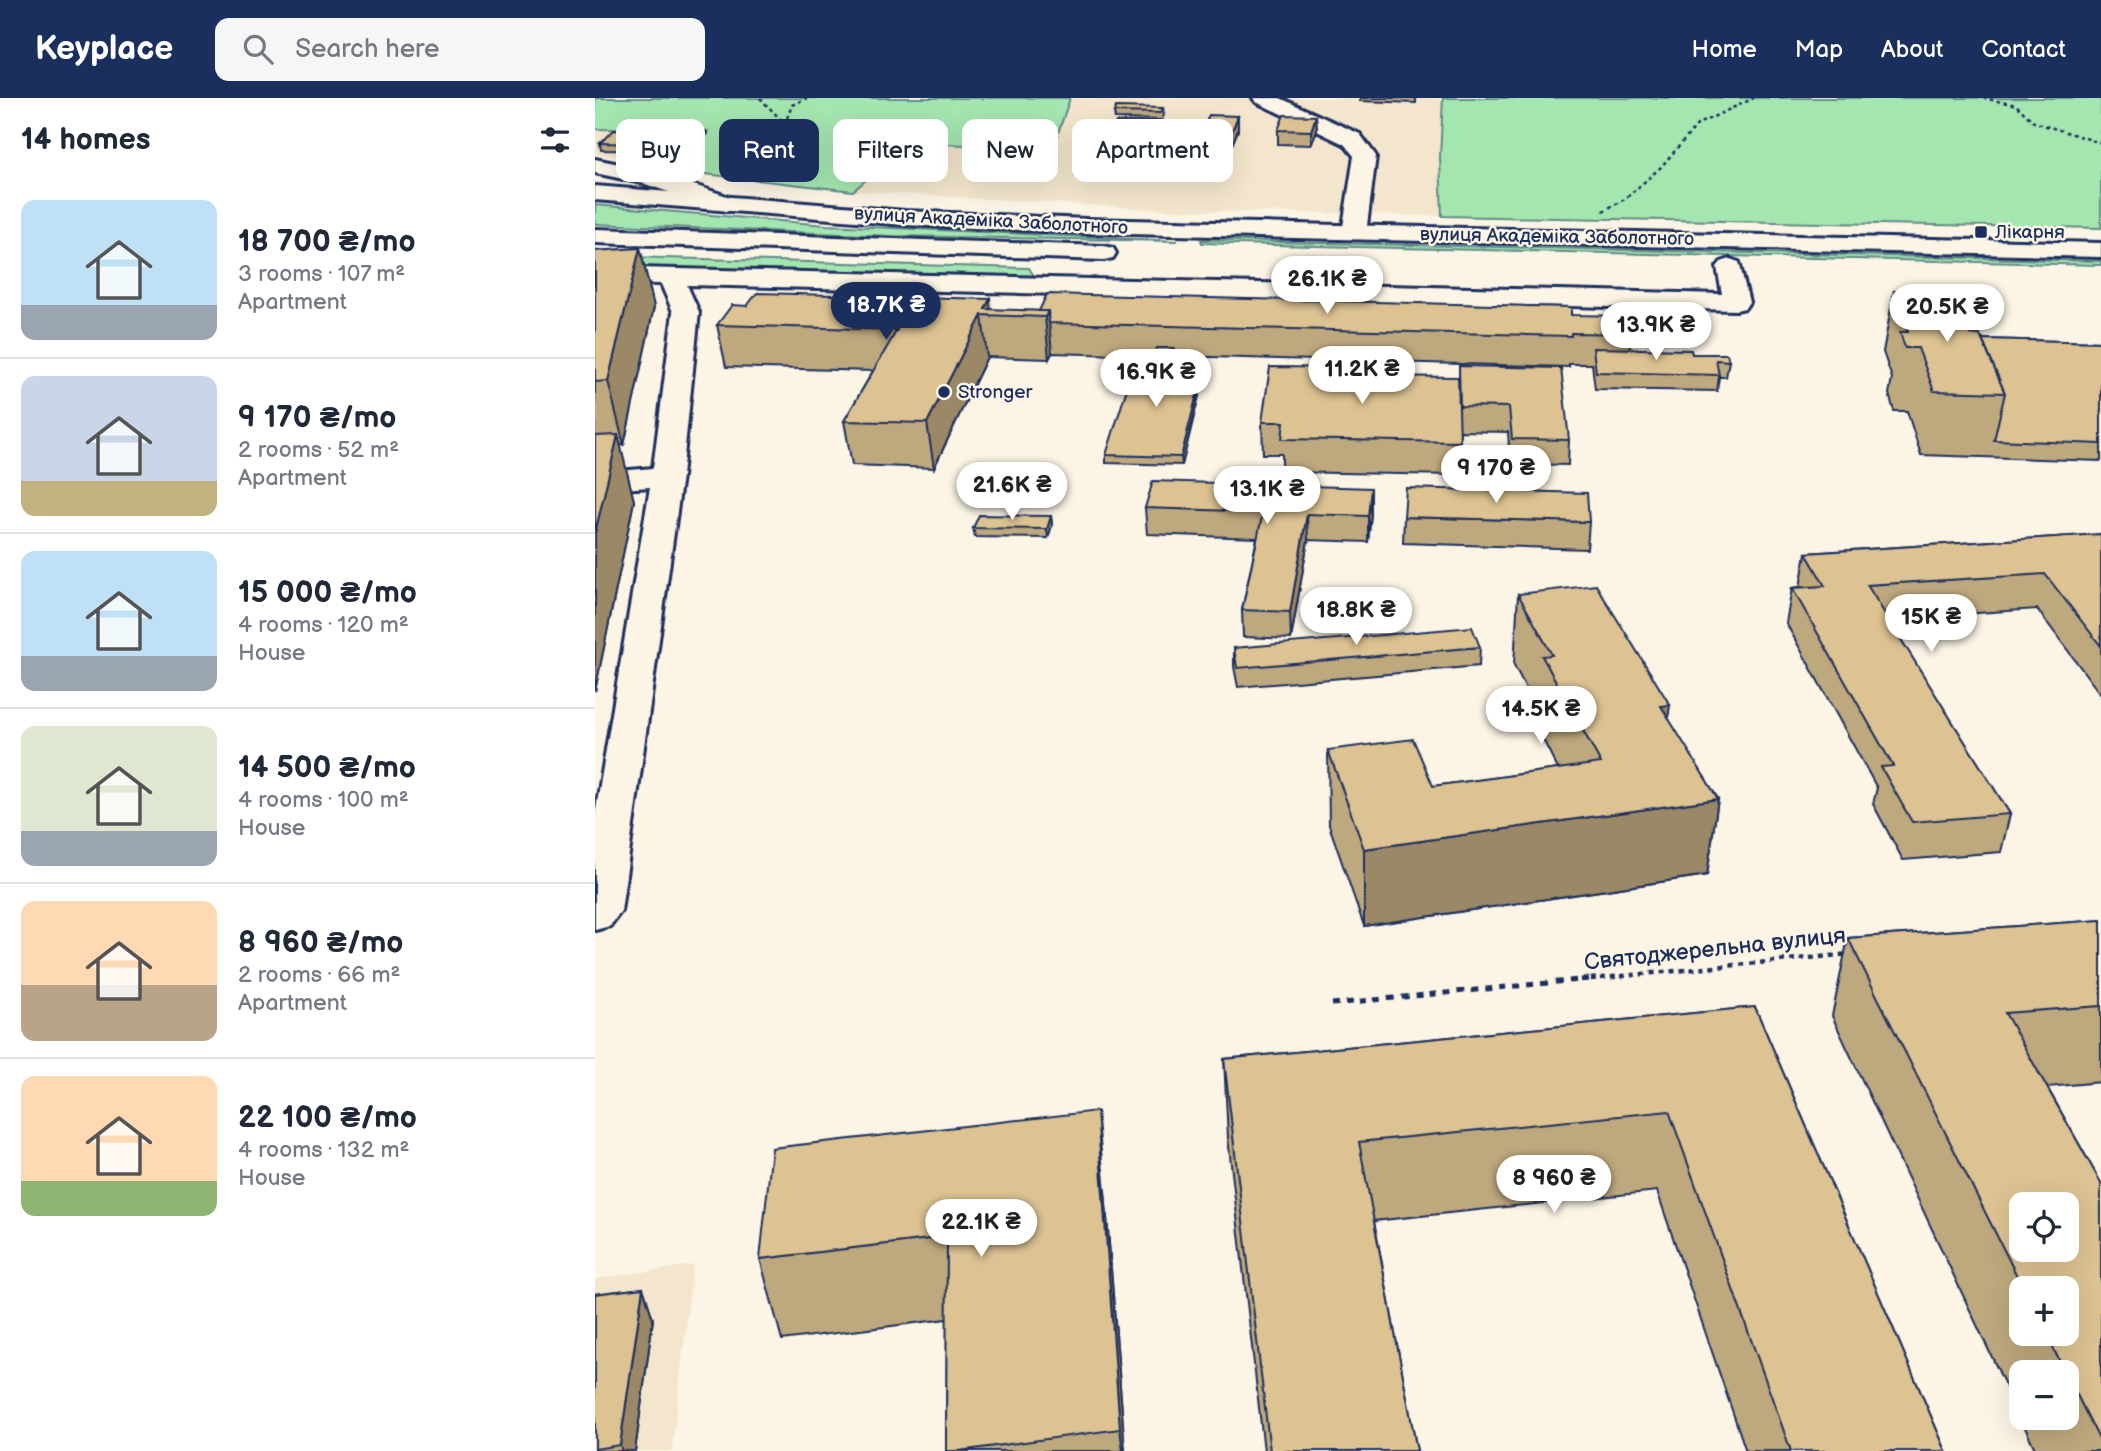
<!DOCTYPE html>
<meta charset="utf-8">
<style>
:root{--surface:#fff;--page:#f6f6f7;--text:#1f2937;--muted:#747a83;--line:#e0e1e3;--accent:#1b2f5e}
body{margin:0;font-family:"Balsamiq Sans",sans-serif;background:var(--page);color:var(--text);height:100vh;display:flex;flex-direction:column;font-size:26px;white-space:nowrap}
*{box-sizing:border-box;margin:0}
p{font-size:23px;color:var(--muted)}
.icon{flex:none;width:38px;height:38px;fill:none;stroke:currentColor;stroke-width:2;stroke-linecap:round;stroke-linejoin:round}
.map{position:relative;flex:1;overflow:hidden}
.details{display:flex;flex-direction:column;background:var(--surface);width:595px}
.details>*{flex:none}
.hud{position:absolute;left:21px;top:21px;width:665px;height:63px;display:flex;gap:14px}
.controls{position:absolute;left:1414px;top:1094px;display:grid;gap:14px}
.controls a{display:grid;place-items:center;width:70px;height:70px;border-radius:14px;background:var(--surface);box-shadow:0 7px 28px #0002;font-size:35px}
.price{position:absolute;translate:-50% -60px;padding:0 16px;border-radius:24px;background:#fff;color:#222;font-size:23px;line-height:46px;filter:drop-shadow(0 2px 4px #0008)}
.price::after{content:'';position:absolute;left:50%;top:42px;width:21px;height:16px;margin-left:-10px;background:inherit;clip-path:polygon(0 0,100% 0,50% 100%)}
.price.active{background:var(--accent);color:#fff}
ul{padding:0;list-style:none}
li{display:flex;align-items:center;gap:21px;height:175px;padding:0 21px}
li+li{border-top:2px solid var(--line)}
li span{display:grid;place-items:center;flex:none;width:196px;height:140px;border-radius:14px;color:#555}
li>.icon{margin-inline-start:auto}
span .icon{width:84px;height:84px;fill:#fffc;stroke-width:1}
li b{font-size:30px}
h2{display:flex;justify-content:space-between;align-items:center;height:84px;padding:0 21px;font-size:30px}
.pill{padding:0 24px;border-radius:14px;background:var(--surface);box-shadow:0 7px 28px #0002;font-size:24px;line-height:63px}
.pill.active{background:var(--accent);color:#fff}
header{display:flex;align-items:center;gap:42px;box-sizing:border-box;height:98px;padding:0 35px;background:var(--accent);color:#fff}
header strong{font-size:33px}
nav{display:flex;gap:38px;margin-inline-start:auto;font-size:24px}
.search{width:490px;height:63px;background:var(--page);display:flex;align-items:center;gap:18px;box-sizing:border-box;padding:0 24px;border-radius:14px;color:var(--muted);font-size:26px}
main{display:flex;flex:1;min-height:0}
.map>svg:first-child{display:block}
.built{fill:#f3e6cc}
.green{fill:#a4e6b0;stroke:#608a87;stroke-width:2}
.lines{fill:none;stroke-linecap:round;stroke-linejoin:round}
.minor-casing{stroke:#1b2f5e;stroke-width:6}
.highway-casing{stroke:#1b2f5e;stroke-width:6}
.path-far2{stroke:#1b2f5e;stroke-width:2.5;stroke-dasharray:3.5 3.5;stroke-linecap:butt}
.path-far1{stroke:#1b2f5e;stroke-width:4.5;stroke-dasharray:5 5;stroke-linecap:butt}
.path{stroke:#1b2f5e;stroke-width:5;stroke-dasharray:7 7;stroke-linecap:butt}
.minor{fill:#fcf5e5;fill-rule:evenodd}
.highway{fill:#fcf5e5;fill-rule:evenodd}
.wall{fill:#bea87e;stroke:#1b2f5e;stroke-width:2;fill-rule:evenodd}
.shaded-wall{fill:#9b8866;stroke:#1b2f5e;stroke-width:2}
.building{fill:#ddc392;stroke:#1b2f5e;stroke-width:2;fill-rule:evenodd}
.poi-dot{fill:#1b2f5e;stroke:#fcf5e5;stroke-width:2.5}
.labels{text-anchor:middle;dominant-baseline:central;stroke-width:5;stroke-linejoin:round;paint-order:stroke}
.far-street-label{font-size:19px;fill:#1b2f5e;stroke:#fcf5e5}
.far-poi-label{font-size:19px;fill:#1b2f5e;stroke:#fcf5e5;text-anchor:start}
.street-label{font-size:23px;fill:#1b2f5e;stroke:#fcf5e5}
</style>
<header>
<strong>Keyplace</strong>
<div class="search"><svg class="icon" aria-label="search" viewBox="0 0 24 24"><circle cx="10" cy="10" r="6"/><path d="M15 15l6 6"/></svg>Search here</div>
<nav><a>Home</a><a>Map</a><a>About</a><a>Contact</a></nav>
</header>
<main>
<section class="details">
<h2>14 homes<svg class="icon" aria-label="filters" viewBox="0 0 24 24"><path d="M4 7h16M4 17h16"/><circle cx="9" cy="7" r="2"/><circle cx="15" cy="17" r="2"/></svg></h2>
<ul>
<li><span style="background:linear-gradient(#bfe0f5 75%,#9aa5b1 0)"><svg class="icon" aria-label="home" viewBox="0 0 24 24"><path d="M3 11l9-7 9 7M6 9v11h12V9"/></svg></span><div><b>18 700 ₴/mo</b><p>3 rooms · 107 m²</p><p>Apartment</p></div></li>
<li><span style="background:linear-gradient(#c9d6e8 75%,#c2b280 0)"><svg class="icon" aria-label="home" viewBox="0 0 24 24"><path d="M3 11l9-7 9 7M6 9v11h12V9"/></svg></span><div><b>9 170 ₴/mo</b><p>2 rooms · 52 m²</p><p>Apartment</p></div></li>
<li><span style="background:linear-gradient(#bfe0f5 75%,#9aa5b1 0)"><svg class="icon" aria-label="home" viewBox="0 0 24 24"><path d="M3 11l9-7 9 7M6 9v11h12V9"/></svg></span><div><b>15 000 ₴/mo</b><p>4 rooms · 120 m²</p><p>House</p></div></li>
<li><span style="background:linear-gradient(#dfe7d0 75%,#9aa5b1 0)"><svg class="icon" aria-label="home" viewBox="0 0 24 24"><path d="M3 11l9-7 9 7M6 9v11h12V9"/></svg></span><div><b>14 500 ₴/mo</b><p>4 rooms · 100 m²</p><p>House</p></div></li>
<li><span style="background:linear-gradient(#ffd9b3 60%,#b9a48a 0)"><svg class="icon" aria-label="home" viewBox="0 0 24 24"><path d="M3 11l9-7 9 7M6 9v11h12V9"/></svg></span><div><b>8 960 ₴/mo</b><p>2 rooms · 66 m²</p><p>Apartment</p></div></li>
<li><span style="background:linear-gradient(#ffd9b3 75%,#8fb573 0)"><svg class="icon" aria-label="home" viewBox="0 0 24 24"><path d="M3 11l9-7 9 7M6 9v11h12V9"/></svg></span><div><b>22 100 ₴/mo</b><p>4 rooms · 132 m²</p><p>House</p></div></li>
</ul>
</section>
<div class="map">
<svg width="1506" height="1353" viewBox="0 0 1506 1353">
<rect width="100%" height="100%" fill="#fcf5e5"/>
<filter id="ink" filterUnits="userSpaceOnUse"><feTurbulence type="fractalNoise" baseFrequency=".0143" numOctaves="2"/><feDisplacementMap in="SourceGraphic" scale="14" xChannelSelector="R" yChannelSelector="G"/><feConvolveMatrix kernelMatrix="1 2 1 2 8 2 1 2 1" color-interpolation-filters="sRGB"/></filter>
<g filter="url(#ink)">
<!-- built -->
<g class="built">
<polygon points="475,0 848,0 845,59 847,118 575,112 258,93 315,45 457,50"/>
<polygon points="0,31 113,33 86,60 0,57"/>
<polygon points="98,1167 77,1353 0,1353 0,1181"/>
</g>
<!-- green -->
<g class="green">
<polygon points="0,0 475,0 458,50 315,45 258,93 74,72 112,33 0,31"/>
<polygon points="848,0 1506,0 1506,130 847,118 845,59"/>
<polygon points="0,107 231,127 583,143 298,138 0,126"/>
<polygon points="606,142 1506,163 1506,167 639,146 607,145"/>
<polygon points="0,158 434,170 439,178 420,184 0,173"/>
</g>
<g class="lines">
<defs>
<g id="minor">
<polygon points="658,0 685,0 765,36 781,58 771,135 768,140 750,140 747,135 759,58 749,46 661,4"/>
<polygon points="99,28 110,35 69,77 147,103 151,108 147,113 131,113 47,85 0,75 0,61 44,70 55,66 91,30"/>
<polygon points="1135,161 1144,164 1154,204 1150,210 1141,212 92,187 104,214 87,378 26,813 15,828 0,832 0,717 55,389 0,393 0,375 58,370 78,214 66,186 0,185 0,169 1127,196 1122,169 1126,164"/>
</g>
<g id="highway">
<polygon points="0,88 310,113 491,121 1506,145 1506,159 491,135 310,127 0,102"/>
<polygon points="0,131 509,148 518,150 521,155 518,160 509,162 0,145"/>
</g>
</defs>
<!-- minor casing -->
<use href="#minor" class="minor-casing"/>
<!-- highway casing -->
<use href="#highway" class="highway-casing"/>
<!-- path-far2 -->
<g class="path-far2">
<polyline points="165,0 190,26"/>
<polyline points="1388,0 1421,7 1439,24 1506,45"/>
<polyline points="164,82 191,64 203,47 190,26 197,7 212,0"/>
<polyline points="1008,113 1030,101 1066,69 1103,26 1159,0"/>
</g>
<!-- path-far1 -->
<polyline class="path-far1" points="976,883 1255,856"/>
<!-- path -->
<polyline class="path" points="737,906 994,881"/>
<!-- minor -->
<use href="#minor" class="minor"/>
<!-- highway -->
<use href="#highway" class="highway"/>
</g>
<!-- wall -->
<g class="wall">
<polygon points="765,0 821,0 821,5 765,3"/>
<polygon points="568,10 569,17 567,22 520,21 519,14"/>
<polygon points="643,18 643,32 634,54 605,53 605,39"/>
<polygon points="721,18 722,32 716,47 683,46 683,32"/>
<polygon points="568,24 569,38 564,51 517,50 516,36"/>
<polygon points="77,40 64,53 6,52 5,45"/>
<polygon points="45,150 59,209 29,347 25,347 39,403 0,593 0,153"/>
<polygon points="1299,193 1375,236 1387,241 1506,244 1506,363 1326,357 1312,313 1299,313 1294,296 1297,280 1288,254"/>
<polygon points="396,212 444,213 976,217 1036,236 1035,251 1097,256 1134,263 1131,279 1124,279 1122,293 1000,291 997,266 974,266 974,269 580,258 577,268 609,269 609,277 587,367 511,365 511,357 556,268 559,258 457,255 454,261 392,259 339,370 257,367 249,323 278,273 131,269 122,227"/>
<polygon points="864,268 974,342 973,367 915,366 913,334 865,333 864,377 687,374 687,356 668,356 667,324 776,278 864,292"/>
<polygon points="776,390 776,416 773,444 713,442 696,541 648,539 647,512 662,440 552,436 550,410"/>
<polygon points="456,418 457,427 453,440 380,439 378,430"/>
<polygon points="809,419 994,424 992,451 808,445"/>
<polygon points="1506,436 1506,597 1442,511 1293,521 1415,716 1406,754 1308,762 1278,706 1282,690 1191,525 1197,490 1205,489 1211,455"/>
<polygon points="923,496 1073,621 1123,701 1112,777 769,828 734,727 733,652 838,688 963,671 942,630 943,614 919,567"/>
<polygon points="885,549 884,568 643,589 639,569 639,550"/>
<path d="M1506,822v162l-54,5 54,96v268h-65l-204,-435 16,-78zM1426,1190h46v46h-46zM1426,1274h46v46h-46z"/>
<polygon points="1160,909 1351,1353 1151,1353 1062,1093 779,1123 822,1353 669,1353 633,1040 629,961"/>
<polygon points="510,1093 530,1353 351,1353 352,1221 187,1242 165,1161"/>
<polygon points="48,1190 58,1221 40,1353 0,1353 0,1196"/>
</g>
<!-- shaded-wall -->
<g class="shaded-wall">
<polygon points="643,18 643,32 634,54 634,40"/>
<polygon points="721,18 722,32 716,47 716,33"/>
<polygon points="568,24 569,38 564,51 564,37"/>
<polygon points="76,33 77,40 64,53 62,46"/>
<polygon points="45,150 59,209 29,347 13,283"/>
<polygon points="395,201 396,218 390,211"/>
<polygon points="453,213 457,255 454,261 450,219"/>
<polygon points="387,217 392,259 339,370 332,325"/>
<polygon points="579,250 580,258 575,277 574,268"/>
<polygon points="609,269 609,277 587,367 586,359"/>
<polygon points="23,337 39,403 0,593 0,435"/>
<polygon points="776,390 776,416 773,444 773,418"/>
<polygon points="712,416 713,442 696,541 695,514"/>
<polygon points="456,418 457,427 453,440 452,431"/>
<polygon points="1075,607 1066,680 1066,608"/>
<polygon points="1123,701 1112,777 769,828 769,751"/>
<polygon points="502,1013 510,1093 530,1353 528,1353 525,1331"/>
<polygon points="48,1190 58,1221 40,1353 27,1353 25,1347"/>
</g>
<!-- building -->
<g class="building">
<polygon points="521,9 568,10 566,15 519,14"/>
<polygon points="614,17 643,18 634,40 605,39"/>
<polygon points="689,17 721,18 716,33 683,32"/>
<polygon points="521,24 568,24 564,37 516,36"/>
<polygon points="19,32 76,33 62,46 5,45"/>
<polygon points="45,150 13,283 0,284 0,153"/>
<polygon points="1299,193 1358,195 1375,236 1385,237 1410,295 1339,293 1323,250 1310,250 1305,234 1313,234"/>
<polygon points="162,195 395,201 390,211 453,213 450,219 387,217 332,325 249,323 302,232 122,227 137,207 152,208"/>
<polygon points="452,196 976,209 976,217 1034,218 1036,236 976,235 976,238 454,225 453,213 444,213"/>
<polygon points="1387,241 1506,244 1506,346 1399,342 1410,295"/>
<polygon points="562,250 579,250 574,268 609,269 586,359 511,357 539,268 556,268"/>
<polygon points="998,250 1096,252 1097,256 1132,256 1134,263 1121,262 1124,277 1001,274"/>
<polygon points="864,268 966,270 974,342 917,341 914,309 865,308"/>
<polygon points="675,269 776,270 776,278 863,279 865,344 687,341 689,324 667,324"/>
<polygon points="23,337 0,435 0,338"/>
<polygon points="558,383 776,390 773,418 712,416 695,514 647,512 668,414 550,410"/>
<polygon points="811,390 992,395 994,424 809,419"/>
<polygon points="384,417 456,418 452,431 378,430"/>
<polygon points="1506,436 1506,548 1450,476 1272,487 1415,716 1317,724 1286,669 1298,668 1197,490 1230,488 1211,455"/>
<polygon points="1001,487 1075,607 1066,608 1123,701 769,751 733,652 818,641 838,688 1006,665 947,558 957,557 923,496"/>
<polygon points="877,529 885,549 642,570 639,550"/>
<path d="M1506,822v86l-96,7 96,170v260l-34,-68v-3h-2l-19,-38h21v-46h-44l-175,-350zM1426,1106h46v46h-46z"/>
<polygon points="1160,909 1351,1353 1196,1353 1074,1013 764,1044 822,1353 675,1353 629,961"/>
<polygon points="502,1013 525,1331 364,1353 351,1353 352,1139 165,1161 177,1050"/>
<polygon points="48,1190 25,1347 0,1351 0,1196"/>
</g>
</g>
<!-- markers -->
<g class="poi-dot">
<rect x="1379" y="127" width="14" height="14" rx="3.5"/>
<circle cx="349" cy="294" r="7"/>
</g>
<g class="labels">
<!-- far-street labels -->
<g class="far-street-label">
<text transform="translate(396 123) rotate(3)">вулиця Академіка Заболотного</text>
<text transform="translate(962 139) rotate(1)">вулиця Академіка Заболотного</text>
</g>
<!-- far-poi labels -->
<g class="far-poi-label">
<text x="1400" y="134">Лікарня</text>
<text x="363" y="294">Stronger</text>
</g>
<!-- street labels -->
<g class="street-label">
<text transform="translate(1120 851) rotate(-6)">Святоджерельна вулиця</text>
</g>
</g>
</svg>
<div class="controls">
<a><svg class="icon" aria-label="locate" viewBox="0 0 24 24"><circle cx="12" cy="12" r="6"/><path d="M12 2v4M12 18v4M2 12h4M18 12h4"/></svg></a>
<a>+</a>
<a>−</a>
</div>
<b class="price" style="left:732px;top:218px">26.1K ₴</b>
<b class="price active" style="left:291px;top:244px">18.7K ₴</b>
<b class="price" style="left:1352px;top:246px">20.5K ₴</b>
<b class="price" style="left:1061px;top:264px">13.9K ₴</b>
<b class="price" style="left:767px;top:308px">11.2K ₴</b>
<b class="price" style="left:561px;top:311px">16.9K ₴</b>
<b class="price" style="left:901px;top:407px">9 170 ₴</b>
<b class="price" style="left:417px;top:424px">21.6K ₴</b>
<b class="price" style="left:672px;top:428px">13.1K ₴</b>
<b class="price" style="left:761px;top:549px">18.8K ₴</b>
<b class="price" style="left:1336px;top:556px">15K ₴</b>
<b class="price" style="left:946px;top:648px">14.5K ₴</b>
<b class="price" style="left:959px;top:1117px">8 960 ₴</b>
<b class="price" style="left:386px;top:1161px">22.1K ₴</b>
<div class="hud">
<a class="pill">Buy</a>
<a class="pill active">Rent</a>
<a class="pill">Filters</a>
<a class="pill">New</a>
<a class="pill">Apartment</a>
</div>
</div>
</main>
